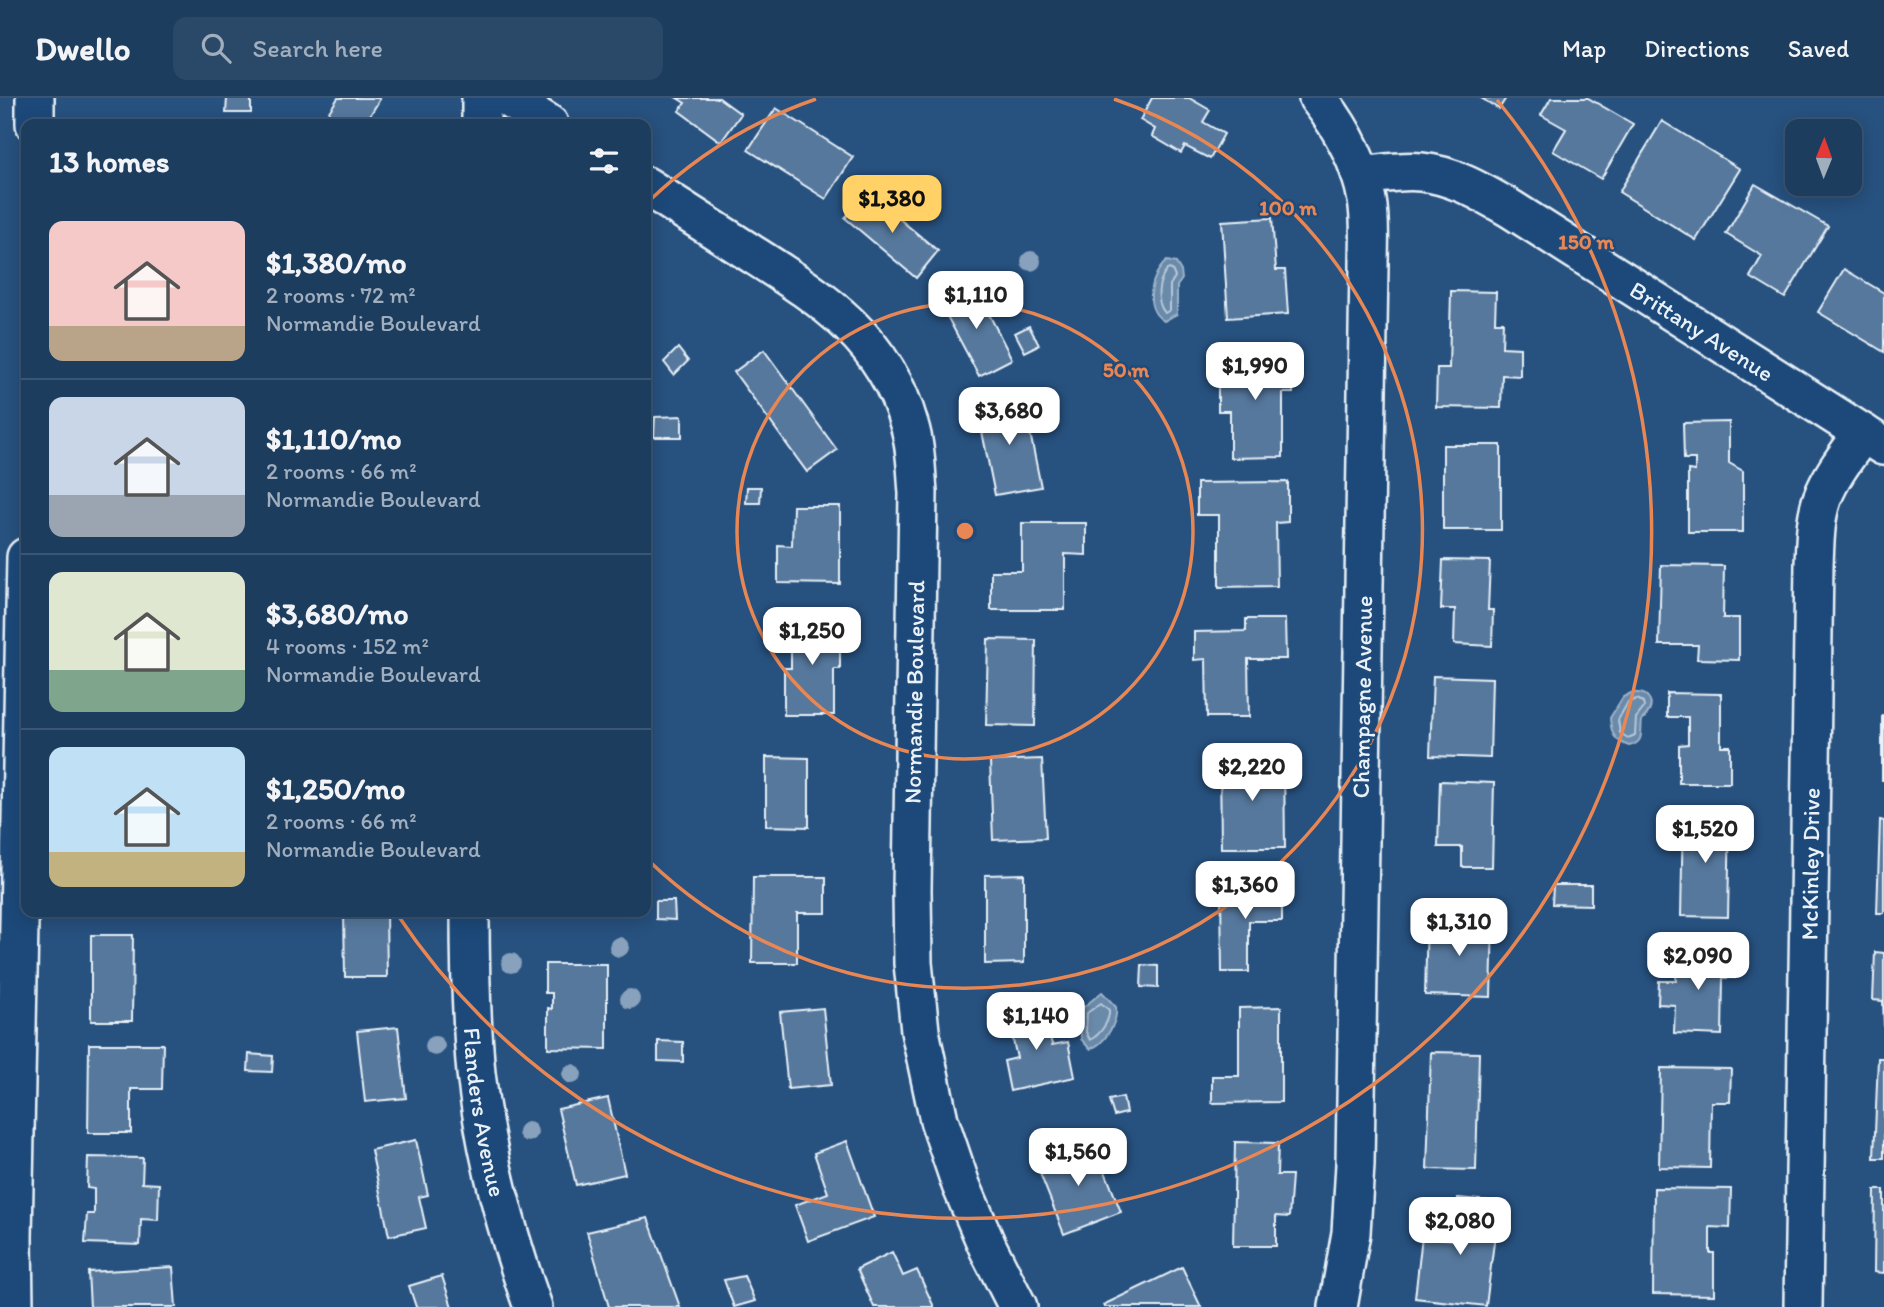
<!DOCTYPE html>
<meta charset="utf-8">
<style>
:root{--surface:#1d3d5f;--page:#2a4868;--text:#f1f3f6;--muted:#a0aebd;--line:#3b5674;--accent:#ffd166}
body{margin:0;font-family:Itim,sans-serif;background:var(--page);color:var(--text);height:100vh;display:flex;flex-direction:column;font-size:26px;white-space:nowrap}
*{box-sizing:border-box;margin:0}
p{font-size:23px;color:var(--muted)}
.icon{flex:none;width:38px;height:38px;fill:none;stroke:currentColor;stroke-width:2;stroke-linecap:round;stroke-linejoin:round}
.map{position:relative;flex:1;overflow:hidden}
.side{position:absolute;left:21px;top:21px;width:630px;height:798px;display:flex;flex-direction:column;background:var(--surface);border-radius:14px;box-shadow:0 4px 18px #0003,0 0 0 2px var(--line)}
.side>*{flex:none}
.needle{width:46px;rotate:1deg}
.tools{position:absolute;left:1785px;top:21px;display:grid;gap:14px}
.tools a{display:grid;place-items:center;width:77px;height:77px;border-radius:14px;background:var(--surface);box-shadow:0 4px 18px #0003,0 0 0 2px var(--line);font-size:35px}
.price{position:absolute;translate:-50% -60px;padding:0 16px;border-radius:14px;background:#fff;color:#222;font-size:23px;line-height:46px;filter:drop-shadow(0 2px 4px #0008)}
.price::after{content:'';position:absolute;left:50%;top:42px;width:21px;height:16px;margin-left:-10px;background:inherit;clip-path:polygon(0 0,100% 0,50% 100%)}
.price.selected{background:var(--accent);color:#111}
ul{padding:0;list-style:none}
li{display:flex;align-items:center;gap:21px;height:175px;padding:0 28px}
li+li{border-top:2px solid var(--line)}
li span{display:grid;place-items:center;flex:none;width:196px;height:140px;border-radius:14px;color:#555}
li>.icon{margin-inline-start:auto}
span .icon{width:84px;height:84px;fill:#fffc;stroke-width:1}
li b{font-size:30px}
h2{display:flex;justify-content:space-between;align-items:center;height:84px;padding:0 28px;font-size:30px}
header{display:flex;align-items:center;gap:42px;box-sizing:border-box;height:98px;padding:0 35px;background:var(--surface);border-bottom:2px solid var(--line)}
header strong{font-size:33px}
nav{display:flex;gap:38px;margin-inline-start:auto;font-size:24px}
.search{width:490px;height:63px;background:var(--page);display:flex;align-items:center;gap:18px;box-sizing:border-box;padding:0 24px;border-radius:14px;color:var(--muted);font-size:26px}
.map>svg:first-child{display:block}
.water{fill:#6b8aaa;stroke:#9db3c9;stroke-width:2}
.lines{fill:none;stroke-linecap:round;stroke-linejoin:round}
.shore{stroke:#b6c8d9;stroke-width:2}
.building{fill:#57789d;stroke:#e8f1f8;stroke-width:2}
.street-casing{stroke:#e8f1f8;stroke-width:42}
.street{stroke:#1f4a7a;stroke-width:37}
.tree{fill:#88a1bc}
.ring{fill:none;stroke:#e88753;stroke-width:3.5}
.labels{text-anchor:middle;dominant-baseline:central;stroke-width:5;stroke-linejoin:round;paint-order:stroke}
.street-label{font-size:24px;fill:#e8f1f8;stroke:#1f4a7a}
.centre{fill:#e88753;stroke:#1f4a7a;stroke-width:3.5}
.ring-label{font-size:21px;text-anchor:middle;font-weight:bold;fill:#e88753;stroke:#1f4a7a;stroke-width:5;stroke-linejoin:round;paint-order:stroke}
</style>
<header>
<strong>Dwello</strong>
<div class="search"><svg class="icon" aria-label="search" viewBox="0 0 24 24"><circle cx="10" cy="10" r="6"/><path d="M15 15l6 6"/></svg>Search here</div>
<nav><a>Map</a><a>Directions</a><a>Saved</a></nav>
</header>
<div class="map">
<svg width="1884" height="1209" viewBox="0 0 1884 1209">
<rect width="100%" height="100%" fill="#27517f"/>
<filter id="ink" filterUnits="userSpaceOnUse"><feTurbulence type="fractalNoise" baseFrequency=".0143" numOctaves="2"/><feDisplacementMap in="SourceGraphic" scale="14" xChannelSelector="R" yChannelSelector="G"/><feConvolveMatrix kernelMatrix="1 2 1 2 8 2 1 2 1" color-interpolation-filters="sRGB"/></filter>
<g filter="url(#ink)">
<!-- water -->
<g class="water">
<path d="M1167,163l9,2 5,8 1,8 -5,7v28l-13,7c-22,-12 -13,-48 3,-60z"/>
<path d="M1631,595c21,-2 26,13 11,27 -2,13 3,22 -13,26 -15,-5 -18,-13 -19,-28l13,-21z"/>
<path d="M1102,894l14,15c2,15 -11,37 -26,42l-9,-10 -1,-29z"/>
</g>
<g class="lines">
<!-- shore -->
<g class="shore">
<path d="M1168,171l4,1 3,7 -5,8v25l-5,3c-10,-12 -8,-32 3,-44z"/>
<polygon points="1637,601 1643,604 1644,610 1636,620 1635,637 1628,640 1620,635 1618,622 1628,604"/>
<path d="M1101,905l8,7c1,11 -9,25 -19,30l-4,-8 1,-19z"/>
</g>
</g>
<!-- building -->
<g class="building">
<polygon points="227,0 251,0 251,15 226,15"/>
<polygon points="338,0 377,0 380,1 366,24 369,26 321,26"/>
<polygon points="677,0 719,0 741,16 721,44 679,13 685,5"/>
<polygon points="1152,0 1189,0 1210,12 1203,24 1224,36 1210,61 1185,48 1181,55 1152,38 1155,31 1140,22"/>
<polygon points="1481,0 1506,0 1499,11"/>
<polygon points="1551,0 1588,0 1633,26 1601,81 1553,53 1566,31 1541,17"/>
<polygon points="776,10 853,59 826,101 748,52"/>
<polygon points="1662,23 1740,71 1696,142 1619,94"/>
<polygon points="1755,86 1828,128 1785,200 1750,179 1762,158 1726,136"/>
<polygon points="867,94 938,153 916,180 845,120"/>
<polygon points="1272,120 1276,172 1285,172 1288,216 1228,220 1222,123"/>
<polygon points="1844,171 1884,195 1884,254 1818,214"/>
<polygon points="974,187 1012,261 979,278 940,205"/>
<polygon points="1451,193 1496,194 1495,224 1503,224 1502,249 1520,250 1520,278 1502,277 1501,310 1436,309 1437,270 1449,270"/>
<polygon points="1029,228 1039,247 1025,254 1015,235"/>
<polygon points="678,250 688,263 674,277 664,264"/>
<polygon points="764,252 837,352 807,374 734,274"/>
<polygon points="1293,257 1293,295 1283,295 1283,359 1230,360 1230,313 1218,313 1218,258"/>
<polygon points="1023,300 1041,389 995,397 977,309"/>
<polygon points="682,318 682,339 654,339 655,319"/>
<polygon points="1729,324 1729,365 1743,373 1743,434 1688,434 1688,372 1695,373 1695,361 1684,361 1683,325"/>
<rect x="1443" y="347" width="58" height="85"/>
<polygon points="1288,384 1288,424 1276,425 1277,488 1219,489 1219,417 1197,417 1197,385"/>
<polygon points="747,389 761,389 760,405 746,405"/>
<polygon points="793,408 840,408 840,486 778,485 778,447 792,448"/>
<polygon points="1022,425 1086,425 1086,457 1065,456 1065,512 991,512 991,473 1022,473"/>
<polygon points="1443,462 1490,463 1488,512 1493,512 1492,548 1454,546 1455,511 1441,511"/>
<polygon points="1661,467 1724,468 1723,520 1739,520 1739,562 1697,561 1698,547 1659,547"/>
<polygon points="791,520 840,520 840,571 834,571 834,617 784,617 784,570 791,570"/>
<polygon points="1246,521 1285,521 1286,561 1248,561 1249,619 1207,619 1206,561 1194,562 1194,534 1246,533"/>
<polygon points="988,541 1036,542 1035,628 986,627"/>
<polygon points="1433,578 1492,580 1490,660 1430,658"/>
<polygon points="1667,595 1721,596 1721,648 1730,648 1730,685 1679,685 1679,647 1688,646 1688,619 1667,619"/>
<rect x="1882" y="618" width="2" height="64"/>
<polygon points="766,659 809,660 809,729 766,728"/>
<polygon points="1220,660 1284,660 1285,750 1221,750"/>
<polygon points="1042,661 1046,740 993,742 990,663"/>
<polygon points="1440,683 1494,685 1492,769 1462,769 1462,749 1438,749"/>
<polygon points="1683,716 1730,717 1728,819 1681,818"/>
<polygon points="1880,722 1884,723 1884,815 1877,815"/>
<polygon points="1024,776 1024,865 985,866 985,777"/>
<polygon points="753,779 826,779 826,815 797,815 797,865 752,865"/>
<polygon points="1553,787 1591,787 1591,807 1552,806"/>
<polygon points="1282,788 1282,823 1249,823 1249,874 1222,874 1221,789"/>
<polygon points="656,803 674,803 675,822 656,821"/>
<polygon points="344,814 386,814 387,879 345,879"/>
<polygon points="1427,820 1493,822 1491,899 1425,897"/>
<polygon points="91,837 133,837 132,923 91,923"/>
<polygon points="1677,853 1724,855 1724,861 1736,861 1735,880 1723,880 1722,937 1674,935 1675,907 1658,906 1659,883 1676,883"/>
<polygon points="1875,854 1884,855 1884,929 1883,903 1873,902"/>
<polygon points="545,866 607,866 607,951 548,950 548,910 552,911 552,895 545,895"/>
<polygon points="1142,867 1158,868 1158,890 1141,889"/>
<polygon points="1043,908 1052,947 1068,944 1075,979 1010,993 1004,963 1017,960 1007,916"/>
<polygon points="1281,909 1281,1004 1212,1005 1212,978 1239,978 1239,910"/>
<polygon points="823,910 831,987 788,991 780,914"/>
<polygon points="398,929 406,1000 365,1004 357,933"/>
<polygon points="658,943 683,944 683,964 658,963"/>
<polygon points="89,946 163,946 162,991 131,991 131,1035 88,1035"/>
<polygon points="1431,954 1479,955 1476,1072 1427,1071"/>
<polygon points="249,956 273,958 272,974 248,973"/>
<polygon points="1878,960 1884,960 1884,1060 1874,1060"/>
<polygon points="1661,970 1731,971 1730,1004 1711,1004 1710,1070 1659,1069"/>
<polygon points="1123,999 1126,1015 1114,1018 1109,1002"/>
<polygon points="608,1000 625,1076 576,1087 558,1011"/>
<polygon points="416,1042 428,1097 419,1099 426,1130 389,1138 371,1052"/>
<polygon points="847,1043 874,1119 808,1143 795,1107 828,1095 814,1055"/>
<polygon points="1093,1043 1121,1114 1064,1136 1036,1065"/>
<polygon points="1235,1044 1278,1045 1277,1077 1292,1077 1289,1119 1276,1118 1276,1148 1233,1148"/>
<polygon points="88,1059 143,1060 142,1085 159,1086 158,1122 141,1121 140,1147 85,1145 87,1116 94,1116 94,1091 87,1090"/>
<polygon points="1654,1090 1731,1091 1730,1130 1710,1129 1710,1155 1714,1155 1714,1197 1653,1196"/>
<polygon points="1875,1092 1884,1092 1884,1175 1874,1174"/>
<polygon points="1458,1100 1499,1104 1486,1208 1415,1200 1422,1138 1453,1142"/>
<polygon points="648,1120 680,1209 609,1209 587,1134"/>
<polygon points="892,1154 903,1178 917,1172 934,1209 874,1209 857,1171"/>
<polygon points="173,1169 176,1209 90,1209 88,1174"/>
<polygon points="1182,1169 1201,1209 1104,1209 1103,1207"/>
<polygon points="442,1178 452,1209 416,1209 409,1188"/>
<polygon points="744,1178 755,1203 734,1209 724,1182"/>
</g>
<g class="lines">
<defs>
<g id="street">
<polyline points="508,0 549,26"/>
<path d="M1318,0c24,30 42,63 49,102 4,21 2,44 2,65l-14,899 -4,69 -13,74"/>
<polyline points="35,26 35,0"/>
<polyline points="481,26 481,0"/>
<path id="s1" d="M1361,78c20,-2 40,-6 60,-4 33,3 62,21 90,37l372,237"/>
<path d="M646,88c34,22 69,44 103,66 72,46 135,84 160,172 7,22 7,45 9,69l-6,397 1,73 7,68 19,89 22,65 27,63 30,59"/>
<path id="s2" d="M470,814c0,54 1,107 6,161 9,80 30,158 57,234"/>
<polyline points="14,1209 13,1140 26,459"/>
<path id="s3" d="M1803,1209l11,-743c1,-21 1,-45 8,-65 9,-24 26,-45 41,-66"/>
</g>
</defs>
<!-- street casing -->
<use href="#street" class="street-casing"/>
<!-- street -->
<use href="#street" class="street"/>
</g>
<!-- trees -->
<g class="tree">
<circle cx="1031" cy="163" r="10"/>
<circle cx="619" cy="849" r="10"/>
<circle cx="511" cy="865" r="10"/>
<circle cx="630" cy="901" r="10"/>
<circle cx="435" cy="948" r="10"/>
<circle cx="572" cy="976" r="10"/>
<circle cx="528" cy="1034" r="10"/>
</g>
</g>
<!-- distance rings -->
<g class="ring">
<circle cx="965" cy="433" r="228"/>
<path d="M648 104A457 457 0 0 1 816 1M1114 1A457 457 0 1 1 648 762"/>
<path d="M1497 2A685 685 0 1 1 397 816"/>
</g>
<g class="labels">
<!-- street labels -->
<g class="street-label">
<text stroke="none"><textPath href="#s1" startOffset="385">Brittany Avenue</textPath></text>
<text transform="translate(914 594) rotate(-89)">Normandie Boulevard</text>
<text transform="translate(1362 599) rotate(-89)">Champagne Avenue</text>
<text stroke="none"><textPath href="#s3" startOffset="443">McKinley Drive</textPath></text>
<text stroke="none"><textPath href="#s2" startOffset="201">Flanders Avenue</textPath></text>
</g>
</g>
<circle cx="965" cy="433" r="10" class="centre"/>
<g class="ring-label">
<text x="1288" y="117">100 m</text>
<text x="1586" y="151">150 m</text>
<text x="1126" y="279">50 m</text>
</g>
</svg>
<div class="tools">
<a><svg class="needle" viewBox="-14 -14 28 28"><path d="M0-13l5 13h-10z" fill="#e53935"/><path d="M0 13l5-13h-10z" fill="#a0aebd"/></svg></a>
</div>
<b class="price selected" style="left:892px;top:137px">$1,380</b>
<b class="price" style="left:976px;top:233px">$1,110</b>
<b class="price" style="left:1255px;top:304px">$1,990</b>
<b class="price" style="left:1009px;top:349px">$3,680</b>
<b class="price" style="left:812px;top:569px">$1,250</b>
<b class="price" style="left:1252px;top:705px">$2,220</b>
<b class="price" style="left:1705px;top:767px">$1,520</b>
<b class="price" style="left:1245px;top:823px">$1,360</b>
<b class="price" style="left:1459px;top:860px">$1,310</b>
<b class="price" style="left:1698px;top:894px">$2,090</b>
<b class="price" style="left:1036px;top:954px">$1,140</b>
<b class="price" style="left:1078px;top:1090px">$1,560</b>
<b class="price" style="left:1460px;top:1159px">$2,080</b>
<section class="side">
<h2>13 homes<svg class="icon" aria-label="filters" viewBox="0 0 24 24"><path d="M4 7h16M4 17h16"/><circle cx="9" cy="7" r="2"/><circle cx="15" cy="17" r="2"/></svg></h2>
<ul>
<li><span style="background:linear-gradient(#f6c9c9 75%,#b9a48a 0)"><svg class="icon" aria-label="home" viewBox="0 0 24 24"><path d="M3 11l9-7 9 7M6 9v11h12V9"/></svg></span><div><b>$1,380/mo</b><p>2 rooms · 72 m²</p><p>Normandie Boulevard</p></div></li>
<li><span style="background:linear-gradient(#c9d6e8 70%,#9aa5b1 0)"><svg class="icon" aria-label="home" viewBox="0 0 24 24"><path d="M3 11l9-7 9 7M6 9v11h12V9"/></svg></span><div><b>$1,110/mo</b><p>2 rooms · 66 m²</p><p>Normandie Boulevard</p></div></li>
<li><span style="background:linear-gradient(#dfe7d0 70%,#7fa58c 0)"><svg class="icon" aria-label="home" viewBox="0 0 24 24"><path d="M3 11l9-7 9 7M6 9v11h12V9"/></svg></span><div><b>$3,680/mo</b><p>4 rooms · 152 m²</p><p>Normandie Boulevard</p></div></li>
<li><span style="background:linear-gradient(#bfe0f5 75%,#c2b280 0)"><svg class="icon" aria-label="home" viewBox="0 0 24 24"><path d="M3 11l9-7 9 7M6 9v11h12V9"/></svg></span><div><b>$1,250/mo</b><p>2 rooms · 66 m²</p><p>Normandie Boulevard</p></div></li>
</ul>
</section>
</div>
